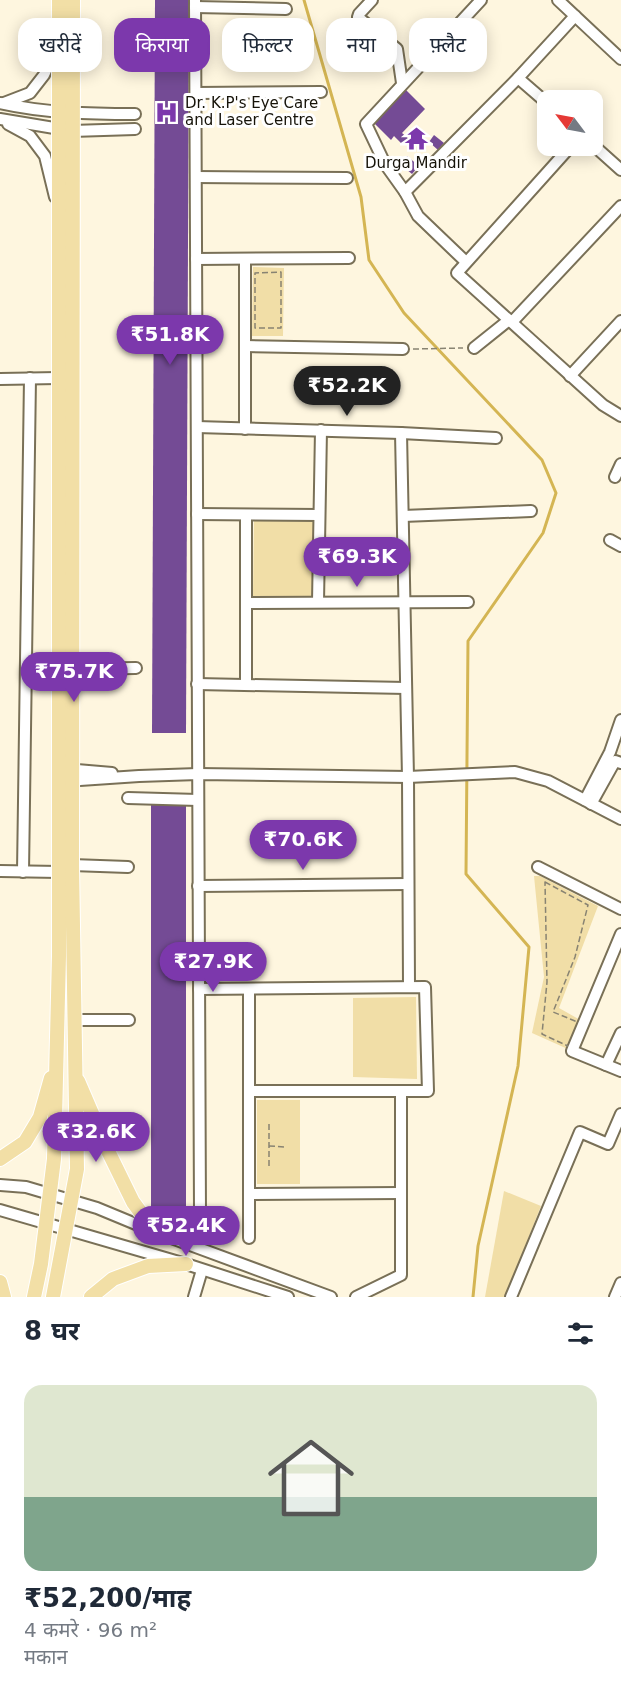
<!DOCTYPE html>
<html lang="hi">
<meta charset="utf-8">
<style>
:root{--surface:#fff;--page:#f6f6f7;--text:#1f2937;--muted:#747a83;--accent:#7c38ac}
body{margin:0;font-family:"DejaVu Sans","Noto Sans Devanagari",sans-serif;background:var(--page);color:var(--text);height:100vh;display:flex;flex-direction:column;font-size:22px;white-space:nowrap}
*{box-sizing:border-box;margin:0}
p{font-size:20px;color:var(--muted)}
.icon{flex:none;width:33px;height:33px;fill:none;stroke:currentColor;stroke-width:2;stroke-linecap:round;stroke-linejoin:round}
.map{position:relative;height:1297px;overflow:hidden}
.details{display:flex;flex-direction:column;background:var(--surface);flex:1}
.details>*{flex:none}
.banner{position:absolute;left:18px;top:18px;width:585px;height:54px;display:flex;gap:12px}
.needle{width:39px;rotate:302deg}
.fabs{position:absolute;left:537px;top:90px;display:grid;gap:12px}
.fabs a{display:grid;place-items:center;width:66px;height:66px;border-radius:12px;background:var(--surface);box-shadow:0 3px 15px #0003;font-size:30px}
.price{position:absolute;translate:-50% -51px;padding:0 14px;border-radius:21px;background:var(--accent);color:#fff;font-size:20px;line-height:39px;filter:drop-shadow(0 2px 3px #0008)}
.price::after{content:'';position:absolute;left:50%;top:36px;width:18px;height:14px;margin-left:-9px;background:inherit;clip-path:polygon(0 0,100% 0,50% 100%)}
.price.active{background:#222;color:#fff}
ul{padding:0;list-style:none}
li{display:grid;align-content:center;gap:12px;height:318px;padding:0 24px}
li span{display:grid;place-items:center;height:186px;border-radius:18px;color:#555}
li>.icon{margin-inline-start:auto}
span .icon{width:108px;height:108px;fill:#fffc;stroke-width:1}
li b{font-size:26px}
h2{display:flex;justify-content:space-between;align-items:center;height:72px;padding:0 24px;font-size:26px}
.chip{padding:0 21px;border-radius:18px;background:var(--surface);box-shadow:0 3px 15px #0003;font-size:21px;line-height:54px}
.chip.active{background:var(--accent);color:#fff}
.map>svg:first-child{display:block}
.green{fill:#f1dea7}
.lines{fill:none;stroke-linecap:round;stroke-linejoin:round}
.stream{stroke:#d4b553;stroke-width:3}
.building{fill:#744b95}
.minor-casing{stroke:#797057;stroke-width:14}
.major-casing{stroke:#fff;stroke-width:16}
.path{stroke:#888372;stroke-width:1.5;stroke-dasharray:6 3;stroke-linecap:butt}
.minor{stroke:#fff;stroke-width:10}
.major{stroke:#f2dfa6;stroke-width:14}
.labels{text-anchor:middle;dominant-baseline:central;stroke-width:6;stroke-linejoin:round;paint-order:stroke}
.poi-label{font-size:15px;fill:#161309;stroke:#fff;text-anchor:start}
</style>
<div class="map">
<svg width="621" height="1297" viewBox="0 0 621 1297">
<rect width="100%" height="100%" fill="#fef6df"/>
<!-- green -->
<g class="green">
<polygon points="253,267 284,268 283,336 252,336"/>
<polygon points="254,520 315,520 314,597 253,597"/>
<polygon points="534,876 540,876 598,906 559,1008 582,1021 570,1050 532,1033 544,977"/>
<polygon points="416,997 417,1079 353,1077 353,998"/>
<rect x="257" y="1100" width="43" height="84"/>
<polygon points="504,1191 541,1206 505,1297 485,1297"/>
</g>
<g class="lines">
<!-- stream -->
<polyline class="stream" points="304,0 361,197 369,260 404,313 542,460 556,493 543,533 468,641 466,874 529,947 518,1066 478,1246 473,1297"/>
</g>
<!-- building -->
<g class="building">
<polygon points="155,0 189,0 186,733 152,733"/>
<polygon points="354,28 371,41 364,50 359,46 354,53 342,44"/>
<polygon points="406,90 425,109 402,133 409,139 403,145 394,136 391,140 374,123"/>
<polygon points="434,135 444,143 438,150 429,142"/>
<polygon points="407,156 419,166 412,174 400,164"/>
<polygon points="186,804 186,1209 151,1209 151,805"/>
</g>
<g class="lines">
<defs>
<g id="minor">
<polyline points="195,0 200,1213"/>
<polyline points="372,0 359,14 358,17 397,49 402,83"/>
<polyline points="481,0 366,124 385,164 405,192 518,78 575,16"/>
<polyline points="558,0 621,59"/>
<polyline points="195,7 286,9"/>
<polyline points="518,78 548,104"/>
<polyline points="196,93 321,92"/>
<path d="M0,103c44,10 90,11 135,11"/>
<polyline points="4,103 30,93 44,75 58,45"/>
<polyline points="0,119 72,131 135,129"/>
<polyline points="8,124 30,136 45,156 55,197"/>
<polyline points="592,144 621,170"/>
<polyline points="571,146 457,273 603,405 621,416"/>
<polyline points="196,177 347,178"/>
<polyline points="405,192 418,216 466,262"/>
<polyline points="196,259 349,258"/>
<polyline points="512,322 621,206"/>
<polyline points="245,346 403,349"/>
<polyline points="474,348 509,320"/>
<polyline points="570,376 621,321"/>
<polyline points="0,379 58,378"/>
<polyline points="197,427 401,433 496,438"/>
<polyline points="245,429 245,260"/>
<polyline points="401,433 408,777 409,987"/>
<polyline points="615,477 621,464"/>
<polyline points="197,514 319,515"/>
<polyline points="403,516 531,511"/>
<polyline points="610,540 621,546"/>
<polyline points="318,602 321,430"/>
<polyline points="247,603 468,602"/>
<polyline points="72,669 136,668"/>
<polyline points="197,684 406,688"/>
<polyline points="246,685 246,515"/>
<polyline points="65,769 112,773"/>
<polyline points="65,781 139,776 198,774 408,777 515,772 548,781 621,819"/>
<polyline points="128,798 198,800"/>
<polyline points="585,800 610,752 621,720"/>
<polyline points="591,804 615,761 621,763"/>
<polyline points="72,865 128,867"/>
<polyline points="538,867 621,909"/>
<polyline points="0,871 59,872"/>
<polyline points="23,872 30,378"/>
<polyline points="198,886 408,884"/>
<polyline points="621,934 572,1051 621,1071"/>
<polyline points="199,989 425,987 428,1091 249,1091"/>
<polyline points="249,989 249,1238"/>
<polyline points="74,1020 129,1020"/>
<polyline points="606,1065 621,1033"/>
<polyline points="0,1185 26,1187 97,1208 155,1232 331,1297"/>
<polyline points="249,1194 401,1193"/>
<polyline points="0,1210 186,1264 288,1297"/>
<polyline points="194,1297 202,1270"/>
<polyline points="356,1297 401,1275 401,1091"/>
<polyline points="511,1297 580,1132 608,1144 621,1114"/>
<polyline points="615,1297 621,1283"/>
</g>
<g id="major">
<polyline points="78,1081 109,1153 133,1202 155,1232"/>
<polyline points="0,1159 25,1142 40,1117 51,1078"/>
<polyline points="0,1282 4,1297"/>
<polyline points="34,1297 41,1264 54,1159 59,956 59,0"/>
<polyline points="53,1297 77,1169 72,865 73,0"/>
<polyline points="91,1297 113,1279 148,1266 186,1264"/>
</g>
</defs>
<!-- minor casing -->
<use href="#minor" class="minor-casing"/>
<!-- major casing -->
<use href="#major" class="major-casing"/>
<!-- path -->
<g class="path">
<polygon points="281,272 281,328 255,328 255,273"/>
<polyline points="413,349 463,348"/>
<polygon points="545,882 588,905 575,957 553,1012 580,1023 570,1047 542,1034 547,982"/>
<polyline points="269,1146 286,1147"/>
<polyline points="269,1166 269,1122"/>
</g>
<!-- minor -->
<use href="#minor" class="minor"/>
<!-- major -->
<use href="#major" class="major"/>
</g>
<!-- icons -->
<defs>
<symbol id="hospital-bare" viewBox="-9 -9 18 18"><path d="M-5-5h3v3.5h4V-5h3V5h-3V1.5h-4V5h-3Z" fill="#7c38ac" stroke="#fff" stroke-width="2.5" paint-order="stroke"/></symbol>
<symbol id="temple-bare" viewBox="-9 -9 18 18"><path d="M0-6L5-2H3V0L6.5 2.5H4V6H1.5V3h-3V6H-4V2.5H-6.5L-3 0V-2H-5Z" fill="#7c38ac" stroke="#fff" stroke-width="2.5" paint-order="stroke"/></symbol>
</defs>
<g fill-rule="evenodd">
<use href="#hospital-bare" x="150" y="96" width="33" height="33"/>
<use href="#temple-bare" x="400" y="122" width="33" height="33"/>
</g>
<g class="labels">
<!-- poi labels -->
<g class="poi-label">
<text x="185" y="103">Dr. K.P's Eye Care<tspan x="185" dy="17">and Laser Centre</tspan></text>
<text x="416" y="163" text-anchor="middle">Durga Mandir</text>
</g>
</g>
</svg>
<div class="fabs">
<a><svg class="needle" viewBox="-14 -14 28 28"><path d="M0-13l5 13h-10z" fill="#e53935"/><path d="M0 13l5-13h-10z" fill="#747a83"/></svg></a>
</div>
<b class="price" style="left:170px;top:366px">₹51.8K</b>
<b class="price active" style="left:347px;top:417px">₹52.2K</b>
<b class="price" style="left:357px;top:588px">₹69.3K</b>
<b class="price" style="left:74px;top:703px">₹75.7K</b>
<b class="price" style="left:303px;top:871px">₹70.6K</b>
<b class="price" style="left:213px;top:993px">₹27.9K</b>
<b class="price" style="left:96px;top:1163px">₹32.6K</b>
<b class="price" style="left:186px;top:1257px">₹52.4K</b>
<div class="banner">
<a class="chip">खरीदें</a>
<a class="chip active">किराया</a>
<a class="chip">फ़िल्टर</a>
<a class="chip">नया</a>
<a class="chip">फ़्लैट</a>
</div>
</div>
<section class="details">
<h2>8 घर<svg class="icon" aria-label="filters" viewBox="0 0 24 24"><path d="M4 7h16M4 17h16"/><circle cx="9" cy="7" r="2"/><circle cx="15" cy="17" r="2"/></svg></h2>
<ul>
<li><span style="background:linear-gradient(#dfe7d0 60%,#7fa58c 0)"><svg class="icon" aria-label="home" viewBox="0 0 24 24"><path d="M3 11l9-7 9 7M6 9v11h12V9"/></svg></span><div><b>₹52,200/माह</b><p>4 कमरे · 96 m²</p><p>मकान</p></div></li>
</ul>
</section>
